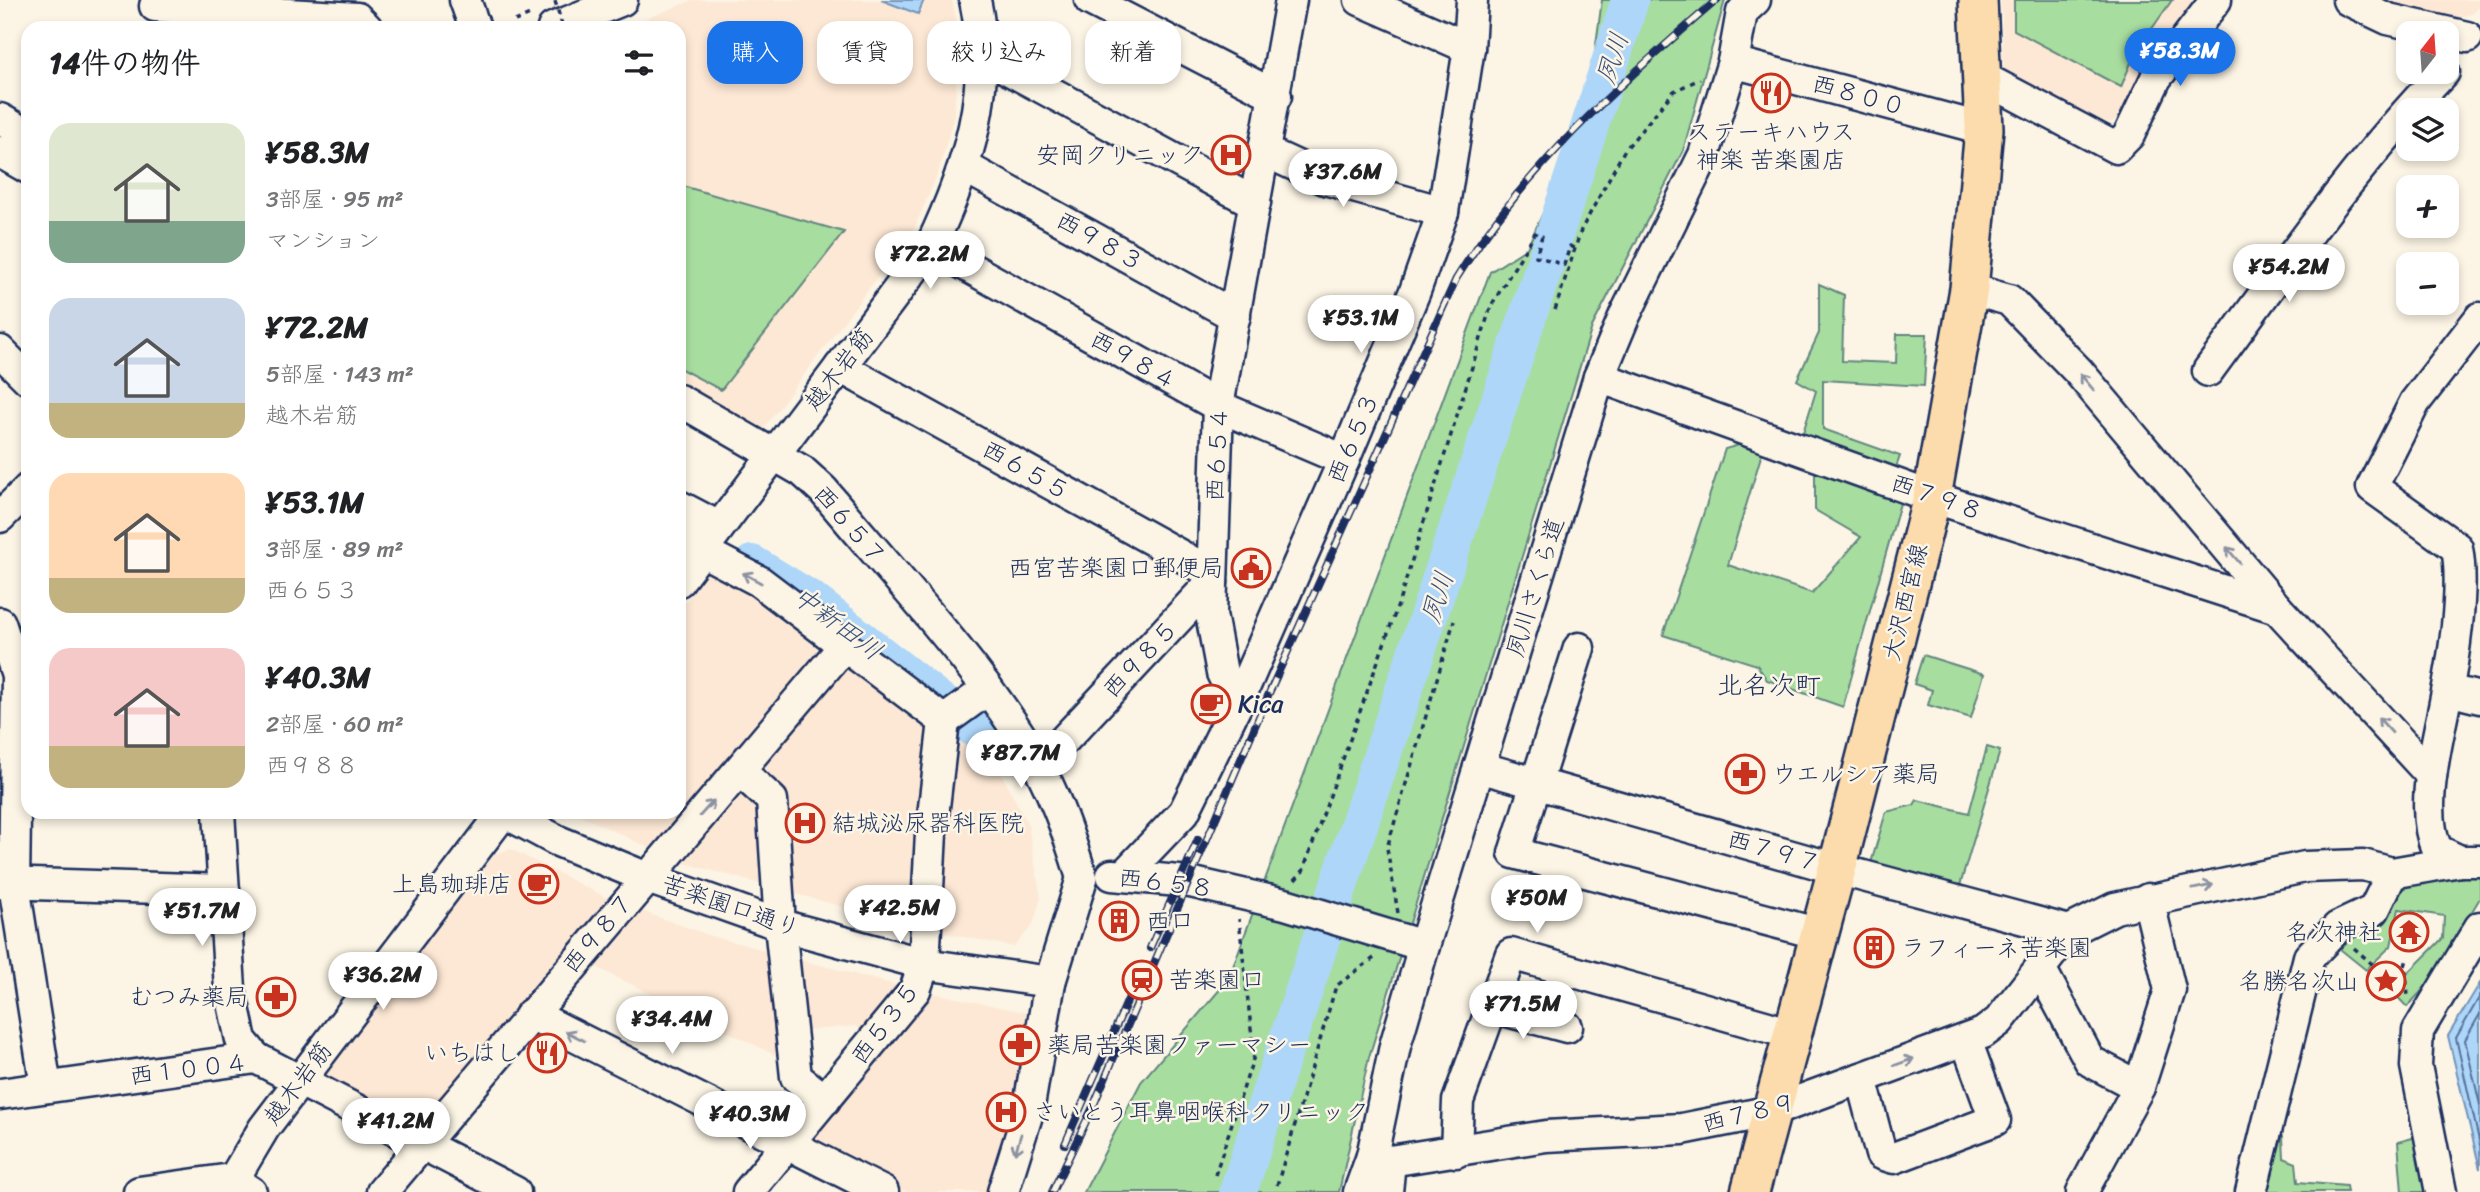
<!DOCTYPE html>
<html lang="ja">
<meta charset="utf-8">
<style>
:root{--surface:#fff;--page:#f6f6f6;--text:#202124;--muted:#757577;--accent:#1a73e8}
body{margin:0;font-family:Sriracha,"Klee One",sans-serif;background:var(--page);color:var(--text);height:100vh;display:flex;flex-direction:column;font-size:26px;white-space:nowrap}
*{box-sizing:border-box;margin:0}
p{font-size:23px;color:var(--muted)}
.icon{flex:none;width:38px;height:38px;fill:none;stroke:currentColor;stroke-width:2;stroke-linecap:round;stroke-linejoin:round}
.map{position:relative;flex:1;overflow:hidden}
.drawer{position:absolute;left:21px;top:21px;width:665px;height:798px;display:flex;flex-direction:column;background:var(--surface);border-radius:21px;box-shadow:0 4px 10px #0003}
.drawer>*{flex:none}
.top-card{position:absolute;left:707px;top:21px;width:665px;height:63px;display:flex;gap:14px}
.needle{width:46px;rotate:17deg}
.controls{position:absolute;left:2396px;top:21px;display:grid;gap:14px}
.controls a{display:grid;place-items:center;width:63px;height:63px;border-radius:14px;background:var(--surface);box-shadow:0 4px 10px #0003;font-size:35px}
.price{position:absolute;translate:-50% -60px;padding:0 16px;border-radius:24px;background:#fff;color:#222;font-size:23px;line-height:46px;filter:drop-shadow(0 2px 4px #0008)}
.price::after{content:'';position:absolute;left:50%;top:42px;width:21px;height:16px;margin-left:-10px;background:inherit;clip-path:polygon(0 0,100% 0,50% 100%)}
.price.on{background:var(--accent);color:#fff}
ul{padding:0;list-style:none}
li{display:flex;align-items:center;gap:21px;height:175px;padding:0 28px}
li span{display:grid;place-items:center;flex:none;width:196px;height:140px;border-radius:21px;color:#555}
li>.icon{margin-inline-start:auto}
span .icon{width:84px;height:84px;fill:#fffc;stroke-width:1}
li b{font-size:30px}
h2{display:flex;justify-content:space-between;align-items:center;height:84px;padding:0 28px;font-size:30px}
.tag{padding:0 24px;border-radius:21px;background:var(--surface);box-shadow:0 4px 10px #0003;font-size:24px;line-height:63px}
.tag.on{background:var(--accent);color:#fff}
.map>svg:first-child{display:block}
.built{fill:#fde8d5}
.green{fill:#a8dda0;stroke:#62867f;stroke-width:2}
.water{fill:#aed6f8;stroke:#7393ba;stroke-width:2}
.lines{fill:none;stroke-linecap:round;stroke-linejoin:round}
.shore{stroke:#56729c;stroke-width:2}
.river{stroke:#aed6f8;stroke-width:38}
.minor-casing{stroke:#1b2f5e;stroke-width:35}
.major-casing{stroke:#1b2f5e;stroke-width:42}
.path{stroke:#1b2f5e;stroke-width:3.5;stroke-dasharray:5 5;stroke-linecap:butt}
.minor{stroke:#fcf5e5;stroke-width:30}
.major{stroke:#fcdcac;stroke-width:37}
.rail-casing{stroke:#1b2f5e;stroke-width:8}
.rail{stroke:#fcf5e5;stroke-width:5;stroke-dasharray:16;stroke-linecap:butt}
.path-bridge{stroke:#1b2f5e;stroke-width:3.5;stroke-dasharray:5 5;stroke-linecap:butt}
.oneway{stroke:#8c92a2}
.labels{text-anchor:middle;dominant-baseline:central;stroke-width:5;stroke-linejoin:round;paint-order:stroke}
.street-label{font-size:24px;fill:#1b2f5e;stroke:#fcf5e5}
.poi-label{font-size:24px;fill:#1b2f5e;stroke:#fcf5e5;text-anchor:start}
.water-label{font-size:26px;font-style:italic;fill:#38507d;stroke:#fcf5e5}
.neighbourhood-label{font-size:26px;fill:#1b2f5e;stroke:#fcf5e5}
</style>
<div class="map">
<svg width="2480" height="1192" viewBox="0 0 2480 1192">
<rect width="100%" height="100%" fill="#fcf5e5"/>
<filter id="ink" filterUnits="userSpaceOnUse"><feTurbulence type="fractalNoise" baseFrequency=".0143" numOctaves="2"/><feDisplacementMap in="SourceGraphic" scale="14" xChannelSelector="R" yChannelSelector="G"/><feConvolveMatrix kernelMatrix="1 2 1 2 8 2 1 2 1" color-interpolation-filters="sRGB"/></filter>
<g filter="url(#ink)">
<!-- built -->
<g class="built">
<polygon points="693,0 952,0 960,35 954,115 939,171 915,227 761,432 679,386 679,28 621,28"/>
<polygon points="2001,0 2196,0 2147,64 2119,119 2109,123 2004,78"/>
<polygon points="2383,0 2480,0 2480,5 2472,14 2452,19"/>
<polygon points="711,568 756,596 857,670 930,730 961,733 1002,775 1028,824 1041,898 1033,925 1014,947 915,927 677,861 573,812 679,812 679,611"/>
<polygon points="511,849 613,901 712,936 903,987 1025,1012 1030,1020 1024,1087 993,1192 906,1192 813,1145 811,1134 884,1046 856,1026 801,1031 785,1060 567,953 419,1132 322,1078 495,854"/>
</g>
<!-- green -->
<g class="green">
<polygon points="1602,0 1725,0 1683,151 1592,327 1369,1057 1339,1192 1084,1192 1141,1082 1228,980 1490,272 1527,248 1586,118"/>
<polygon points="2014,0 2172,0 2135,53 2121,87 2014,30"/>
<polygon points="679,185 844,232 721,390 679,368"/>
<polygon points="1819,284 1844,295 1842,361 1896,363 1897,334 1927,334 1924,386 1823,380 1823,429 1900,456 1894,473 1801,439 1816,391 1797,380 1819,333"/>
<polygon points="1739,445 1762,453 1728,565 1812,593 1861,537 1815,510 1815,471 1900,503 1843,707 1767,680 1757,665 1663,635 1725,449"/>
<polygon points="1923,655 1984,674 1971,718 1928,705 1932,690 1914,684"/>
<polygon points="1987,747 2000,751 1959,889 1871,863 1886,812 1914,805 1917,800 1969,813"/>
<polygon points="2480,873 2480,898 2429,983 2407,1007 2391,990 2443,938 2444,916 2399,909 2391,946 2366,970 2335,945 2398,886"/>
<polygon points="2283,1137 2284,1158 2296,1163 2298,1182 2346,1186 2347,1192 2262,1192 2275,1145"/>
<polygon points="2416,1137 2427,1192 2402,1192 2398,1142"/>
</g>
<!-- water -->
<g class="water">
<polygon points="881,0 924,0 918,14"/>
<polygon points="2480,983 2480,1169 2448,1036"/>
</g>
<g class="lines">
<!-- shore -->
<g class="shore">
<polyline points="2480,996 2456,1038 2480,1145"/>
<polyline points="2480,1014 2465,1040 2480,1105"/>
</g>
<!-- river -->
<g class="river">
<polyline points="752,564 811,600 989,740"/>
<path d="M1238,1192c129,-398 266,-793 392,-1192"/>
</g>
<defs>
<g id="minor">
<polyline points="465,0 475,28"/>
<polyline points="1090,0 1276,96"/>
<polyline points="1360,0 1469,48"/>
<polyline points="2348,0 2388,19 2467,37"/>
<polyline points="155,6 357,18 367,28"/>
<polyline points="553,28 622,0"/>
<polyline points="982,55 1255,203"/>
<polyline points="1733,62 1984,129"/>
<polyline points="1980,76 2116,148 2129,135 2156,78 2216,0"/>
<polyline points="0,119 28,135"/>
<polyline points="1264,151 1325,179 1443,212"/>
<polyline points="0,152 28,168"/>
<polyline points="965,167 1235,316"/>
<polyline points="931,246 1218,406 1344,460"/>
<polyline points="1969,289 2009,300 2078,371 2277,608 2431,775"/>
<polyline points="0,351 28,379"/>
<polyline points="840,367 1212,573"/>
<path d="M2208,371c76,-103 148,-208 236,-299"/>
<polyline points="1599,377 1932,497 2277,608"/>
<path d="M679,400l123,71 21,19c66,80 149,167 203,255 26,40 42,87 56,133"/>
<polyline points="679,506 719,527"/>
<polyline points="0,517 28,489"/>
<polyline points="679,539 759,581 944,721"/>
<path d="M679,581l252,-335c37,-78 63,-159 44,-246"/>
<polyline points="0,623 17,675 14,885 46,1087"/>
<polyline points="1579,648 1514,853 1820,934"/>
<polyline points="2448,690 2480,698"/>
<polyline points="1237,704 1344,460 1415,291 1443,212 1469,48 1472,0"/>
<polyline points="944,721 988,689"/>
<polyline points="1038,765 1065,739 1212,582"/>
<polyline points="1479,767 1837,869 2069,931"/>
<polyline points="740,771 772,800 780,925 796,1077 825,1100"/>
<polyline points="219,812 230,989 241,1040 256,1058"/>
<path d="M2460,861l-23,-11c-18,-40 -1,-102 7,-143 9,-43 21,-118 13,-159l-85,-61 43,-85 65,-84"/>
<polyline points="1125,874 1184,812 1237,704 1222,673 1211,614 1218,406 1291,0"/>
<polyline points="1112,875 1190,882 1285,904 1424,946"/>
<polyline points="0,883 224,890"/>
<polyline points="2040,968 2090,1061 2139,1087"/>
<polyline points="1492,1007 1567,1027"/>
<polyline points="531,1014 883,1192"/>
<polyline points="1861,1078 1881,1154 1894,1158 1995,1120 1966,1040"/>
<polyline points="0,1094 256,1058 515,1192"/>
<polyline points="1456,1152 1458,1101 1511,954 1793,1034"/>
<polyline points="1372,1156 1390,1161 1546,1136 1682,1129 1772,1111 1983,1033 1999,1021 2069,931 2115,908 2305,867 2363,865 2392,873 2460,861 2480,861"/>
<polyline points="139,1192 231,1179 251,1192"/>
<polyline points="226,1192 264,1128 504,812 558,841 645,877 780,925 924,964 1050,982"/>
<polyline points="382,1192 845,645"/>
<polyline points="748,1192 915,990 924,964 931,833 944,721"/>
<polyline points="1003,1192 1028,1112 1050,982 1082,878"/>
<polyline points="1359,1192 1372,1156 1395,1046 1424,946 1599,377 1624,317 1704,155 1733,62 1742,12 1755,0"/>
<polyline points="1387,1192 1390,1161"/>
<polyline points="2082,1192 2139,1087 2170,990 2148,899"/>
<polyline points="2251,1192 2309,957 2338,927 2374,910 2392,873"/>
<polyline points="2441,1192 2416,1066 2418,1031 2480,927"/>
</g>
<polyline id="major" points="1750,1192 1837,869 1932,497 1969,289 1984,129 1978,0"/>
</defs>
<!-- minor casing -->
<use href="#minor" class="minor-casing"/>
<!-- major casing -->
<use href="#major" class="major-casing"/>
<!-- path -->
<g class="path">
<polyline points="515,21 530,15"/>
<polyline points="1555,310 1581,230 1624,151 1674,91 1700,79"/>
<polyline points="1295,880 1303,871 1398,605 1491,306 1535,233 1542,236 1536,256 1564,265 1570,246 1575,249"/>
<polyline points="1398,913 1387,848 1454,621"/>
<polyline points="2354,948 2388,978 2405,966 2408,996"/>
<polyline points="2405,966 2407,959"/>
<polyline points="1215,1175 1254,1056 1239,919"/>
<polyline points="1277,1185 1336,986 1374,958"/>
</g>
<!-- minor -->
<use href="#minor" class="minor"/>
<!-- major -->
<use href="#major" class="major"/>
<defs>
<g id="rail">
<polyline points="1150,948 1198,839"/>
<polyline points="1065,1144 1132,990"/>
<path d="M1052,1192l40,-83 178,-418 186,-412c68,-110 163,-195 261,-279"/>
</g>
</defs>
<!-- rail casing -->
<use href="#rail" class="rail-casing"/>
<!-- rail -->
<use href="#rail" class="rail"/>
<!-- path-bridge -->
<polyline class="path-bridge" points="555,1 563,28"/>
</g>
<!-- one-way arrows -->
<defs><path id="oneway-shaft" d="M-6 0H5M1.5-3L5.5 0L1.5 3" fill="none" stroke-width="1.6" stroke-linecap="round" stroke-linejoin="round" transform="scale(1.75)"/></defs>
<g class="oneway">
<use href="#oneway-shaft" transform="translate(2087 382) rotate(-130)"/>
<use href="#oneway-shaft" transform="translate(2233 555) rotate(-130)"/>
<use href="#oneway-shaft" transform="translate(752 578) rotate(-151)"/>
<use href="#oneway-shaft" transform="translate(2385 725) rotate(-132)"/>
<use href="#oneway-shaft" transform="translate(707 808) rotate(-48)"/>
<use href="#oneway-shaft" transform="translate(2203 887) rotate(-12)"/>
<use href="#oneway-shaft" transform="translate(575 1036) rotate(-153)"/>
<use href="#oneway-shaft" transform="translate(1904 1062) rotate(-20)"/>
<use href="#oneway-shaft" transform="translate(1018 1144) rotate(107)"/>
</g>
</g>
<!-- icons -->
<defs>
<symbol id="restaurant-ring" viewBox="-11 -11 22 22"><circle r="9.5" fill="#fcf5e5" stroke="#c8321e" stroke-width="1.5"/><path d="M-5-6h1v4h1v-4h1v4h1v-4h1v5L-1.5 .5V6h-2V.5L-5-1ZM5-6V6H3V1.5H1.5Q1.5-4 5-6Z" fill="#c8321e"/></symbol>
<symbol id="hospital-ring" viewBox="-11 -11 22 22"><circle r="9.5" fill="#fcf5e5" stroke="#c8321e" stroke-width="1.5"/><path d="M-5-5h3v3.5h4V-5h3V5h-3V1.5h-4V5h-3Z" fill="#c8321e"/></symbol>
<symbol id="civic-ring" viewBox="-11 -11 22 22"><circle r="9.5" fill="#fcf5e5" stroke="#c8321e" stroke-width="1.5"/><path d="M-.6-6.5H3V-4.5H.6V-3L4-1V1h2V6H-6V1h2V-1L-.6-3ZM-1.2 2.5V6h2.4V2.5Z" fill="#c8321e"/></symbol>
<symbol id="cafe-ring" viewBox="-11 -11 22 22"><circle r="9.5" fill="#fcf5e5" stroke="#c8321e" stroke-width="1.5"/><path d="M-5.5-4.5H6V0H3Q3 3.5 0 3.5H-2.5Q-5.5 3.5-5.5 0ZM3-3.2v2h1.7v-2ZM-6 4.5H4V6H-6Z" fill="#c8321e"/></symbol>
<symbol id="pharmacy-ring" viewBox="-11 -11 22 22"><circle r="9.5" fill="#fcf5e5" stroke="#c8321e" stroke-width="1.5"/><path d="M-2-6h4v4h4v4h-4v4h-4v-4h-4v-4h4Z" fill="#c8321e"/></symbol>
<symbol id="building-ring" viewBox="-11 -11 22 22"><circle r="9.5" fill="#fcf5e5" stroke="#c8321e" stroke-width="1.5"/><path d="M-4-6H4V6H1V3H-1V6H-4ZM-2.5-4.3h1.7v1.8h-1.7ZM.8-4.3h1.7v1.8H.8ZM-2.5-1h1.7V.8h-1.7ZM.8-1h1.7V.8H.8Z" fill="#c8321e"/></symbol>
<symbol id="temple-ring" viewBox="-11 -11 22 22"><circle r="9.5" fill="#fcf5e5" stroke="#c8321e" stroke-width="1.5"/><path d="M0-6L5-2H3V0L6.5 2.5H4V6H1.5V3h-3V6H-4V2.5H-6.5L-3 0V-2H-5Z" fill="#c8321e"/></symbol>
<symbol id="station-ring" viewBox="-11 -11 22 22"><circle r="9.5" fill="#fcf5e5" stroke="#c8321e" stroke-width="1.5"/><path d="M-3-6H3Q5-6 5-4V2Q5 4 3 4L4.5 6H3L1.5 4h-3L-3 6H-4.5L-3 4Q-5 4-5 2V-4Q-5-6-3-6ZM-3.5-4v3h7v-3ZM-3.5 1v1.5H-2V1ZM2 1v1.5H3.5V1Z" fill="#c8321e"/></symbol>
<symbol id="sight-ring" viewBox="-11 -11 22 22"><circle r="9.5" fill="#fcf5e5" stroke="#c8321e" stroke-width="1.5"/><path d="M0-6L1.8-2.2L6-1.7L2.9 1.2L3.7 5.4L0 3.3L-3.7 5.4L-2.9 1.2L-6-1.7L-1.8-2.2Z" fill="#c8321e"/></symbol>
</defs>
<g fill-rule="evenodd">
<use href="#restaurant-ring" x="1749" y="71" width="44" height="44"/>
<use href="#hospital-ring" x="1209" y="133" width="44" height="44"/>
<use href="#civic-ring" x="1229" y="546" width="44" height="44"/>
<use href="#cafe-ring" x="1189" y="682" width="44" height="44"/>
<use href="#pharmacy-ring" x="1723" y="752" width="44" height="44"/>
<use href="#hospital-ring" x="783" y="801" width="44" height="44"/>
<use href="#cafe-ring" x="517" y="862" width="44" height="44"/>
<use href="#building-ring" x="1097" y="899" width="44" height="44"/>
<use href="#temple-ring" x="2387" y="910" width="44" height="44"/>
<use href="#building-ring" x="1852" y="926" width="44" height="44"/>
<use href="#station-ring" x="1120" y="958" width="44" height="44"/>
<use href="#sight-ring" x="2364" y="959" width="44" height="44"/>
<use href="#pharmacy-ring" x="254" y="975" width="44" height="44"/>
<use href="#pharmacy-ring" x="998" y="1023" width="44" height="44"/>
<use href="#restaurant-ring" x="525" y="1031" width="44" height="44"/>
<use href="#hospital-ring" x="984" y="1090" width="44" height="44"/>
</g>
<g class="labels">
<!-- street labels -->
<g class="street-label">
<text transform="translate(1859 95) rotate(15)">西８００</text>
<text transform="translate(1100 241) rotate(29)">西９８３</text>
<text transform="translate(1134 360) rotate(29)">西９８４</text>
<text transform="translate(839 369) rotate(-52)">越木岩筋</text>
<text transform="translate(1353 438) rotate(-67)">西６５３</text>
<text transform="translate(1217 454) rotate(-87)">西６５４</text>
<text transform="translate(1026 470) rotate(29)">西６５５</text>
<text transform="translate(1937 497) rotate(19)">西７９８</text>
<text transform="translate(850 525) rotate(49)">西６５７</text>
<text transform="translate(1535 587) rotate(-73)">夙川さくら道</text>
<text transform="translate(1905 602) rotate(-76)">大沢西宮線</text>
<text transform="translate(1140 659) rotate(-47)">西９８５</text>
<text transform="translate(1774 851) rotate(16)">西７９７</text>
<text transform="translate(1166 883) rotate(7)">西６５８</text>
<text transform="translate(731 906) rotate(19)">苦楽園口通り</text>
<text transform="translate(598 933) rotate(-50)">西９８７</text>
<text transform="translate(885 1023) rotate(-53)">西５３５</text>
<text transform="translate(189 1069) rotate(-7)">西１００４</text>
<text transform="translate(298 1083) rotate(-53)">越木岩筋</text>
<text transform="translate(1749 1113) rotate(-14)">西７８９</text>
</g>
<!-- poi labels -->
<g class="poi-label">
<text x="1771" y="132" text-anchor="middle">ステーキハウス<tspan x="1771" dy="28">神楽 苦楽園店</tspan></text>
<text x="1204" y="155" text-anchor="end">安岡クリニック</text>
<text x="1224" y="568" text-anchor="end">西宮苦楽園口郵便局</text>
<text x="1238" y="704">Kica</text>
<text x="1772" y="774">ウエルシア薬局</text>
<text x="832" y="823">結城泌尿器科医院</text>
<text x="512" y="884" text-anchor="end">上島珈琲店</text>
<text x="1146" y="921">西口</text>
<text x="2382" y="932" text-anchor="end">名次神社</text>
<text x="1901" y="948">ラフィーネ苦楽園</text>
<text x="1169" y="980">苦楽園口</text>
<text x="2359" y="981" text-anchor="end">名勝名次山</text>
<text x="249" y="997" text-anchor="end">むつみ薬局</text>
<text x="1047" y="1045">薬局苦楽園ファーマシー</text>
<text x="520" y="1053" text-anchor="end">いちはし</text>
<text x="1033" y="1112">さいとう耳鼻咽喉科クリニック</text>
</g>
<!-- water labels -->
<g class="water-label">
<text transform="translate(1612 58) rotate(-72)">夙川</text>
<text transform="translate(1437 597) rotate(-72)">夙川</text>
<text transform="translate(838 623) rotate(37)">中新田川</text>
</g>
<!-- neighbourhood labels -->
<g class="neighbourhood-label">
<text x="1769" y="685">北名次町</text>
</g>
</g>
</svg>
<div class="controls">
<a><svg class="needle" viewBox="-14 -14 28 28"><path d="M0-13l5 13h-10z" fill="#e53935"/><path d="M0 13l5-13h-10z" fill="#757577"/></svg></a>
<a><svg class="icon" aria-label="layers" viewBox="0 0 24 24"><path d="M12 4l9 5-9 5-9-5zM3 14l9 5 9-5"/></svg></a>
<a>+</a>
<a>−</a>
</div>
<b class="price on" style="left:2180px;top:88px">¥58.3M</b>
<b class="price" style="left:1343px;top:209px">¥37.6M</b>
<b class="price" style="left:930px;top:291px">¥72.2M</b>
<b class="price" style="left:2289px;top:304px">¥54.2M</b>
<b class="price" style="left:1361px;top:355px">¥53.1M</b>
<b class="price" style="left:1021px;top:790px">¥87.7M</b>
<b class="price" style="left:1537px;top:935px">¥50M</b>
<b class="price" style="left:900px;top:945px">¥42.5M</b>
<b class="price" style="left:202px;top:948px">¥51.7M</b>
<b class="price" style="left:383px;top:1012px">¥36.2M</b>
<b class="price" style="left:1523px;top:1041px">¥71.5M</b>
<b class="price" style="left:672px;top:1056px">¥34.4M</b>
<b class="price" style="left:750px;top:1151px">¥40.3M</b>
<b class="price" style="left:396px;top:1158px">¥41.2M</b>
<div class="top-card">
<a class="tag on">購入</a>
<a class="tag">賃貸</a>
<a class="tag">絞り込み</a>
<a class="tag">新着</a>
</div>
<section class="drawer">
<h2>14件の物件<svg class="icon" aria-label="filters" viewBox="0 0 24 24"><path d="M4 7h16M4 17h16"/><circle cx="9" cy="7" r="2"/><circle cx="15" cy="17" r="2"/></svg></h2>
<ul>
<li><span style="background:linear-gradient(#dfe7d0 70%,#7fa58c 0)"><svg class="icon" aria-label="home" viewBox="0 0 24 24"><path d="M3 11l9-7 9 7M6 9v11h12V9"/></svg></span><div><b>¥58.3M</b><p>3部屋 · 95 m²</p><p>マンション</p></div></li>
<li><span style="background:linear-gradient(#c9d6e8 75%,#c2b280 0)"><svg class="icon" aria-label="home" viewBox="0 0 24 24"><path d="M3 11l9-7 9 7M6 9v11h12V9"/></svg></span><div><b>¥72.2M</b><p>5部屋 · 143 m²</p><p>越木岩筋</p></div></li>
<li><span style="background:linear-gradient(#ffd9b3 75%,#c2b280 0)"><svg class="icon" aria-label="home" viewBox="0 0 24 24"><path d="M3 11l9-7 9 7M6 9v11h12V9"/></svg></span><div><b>¥53.1M</b><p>3部屋 · 89 m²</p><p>西６５３</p></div></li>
<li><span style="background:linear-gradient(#f6c9c9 70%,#c2b280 0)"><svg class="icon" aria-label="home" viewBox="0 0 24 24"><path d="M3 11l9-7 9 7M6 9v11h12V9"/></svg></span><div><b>¥40.3M</b><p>2部屋 · 60 m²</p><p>西９８８</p></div></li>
</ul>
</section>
</div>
